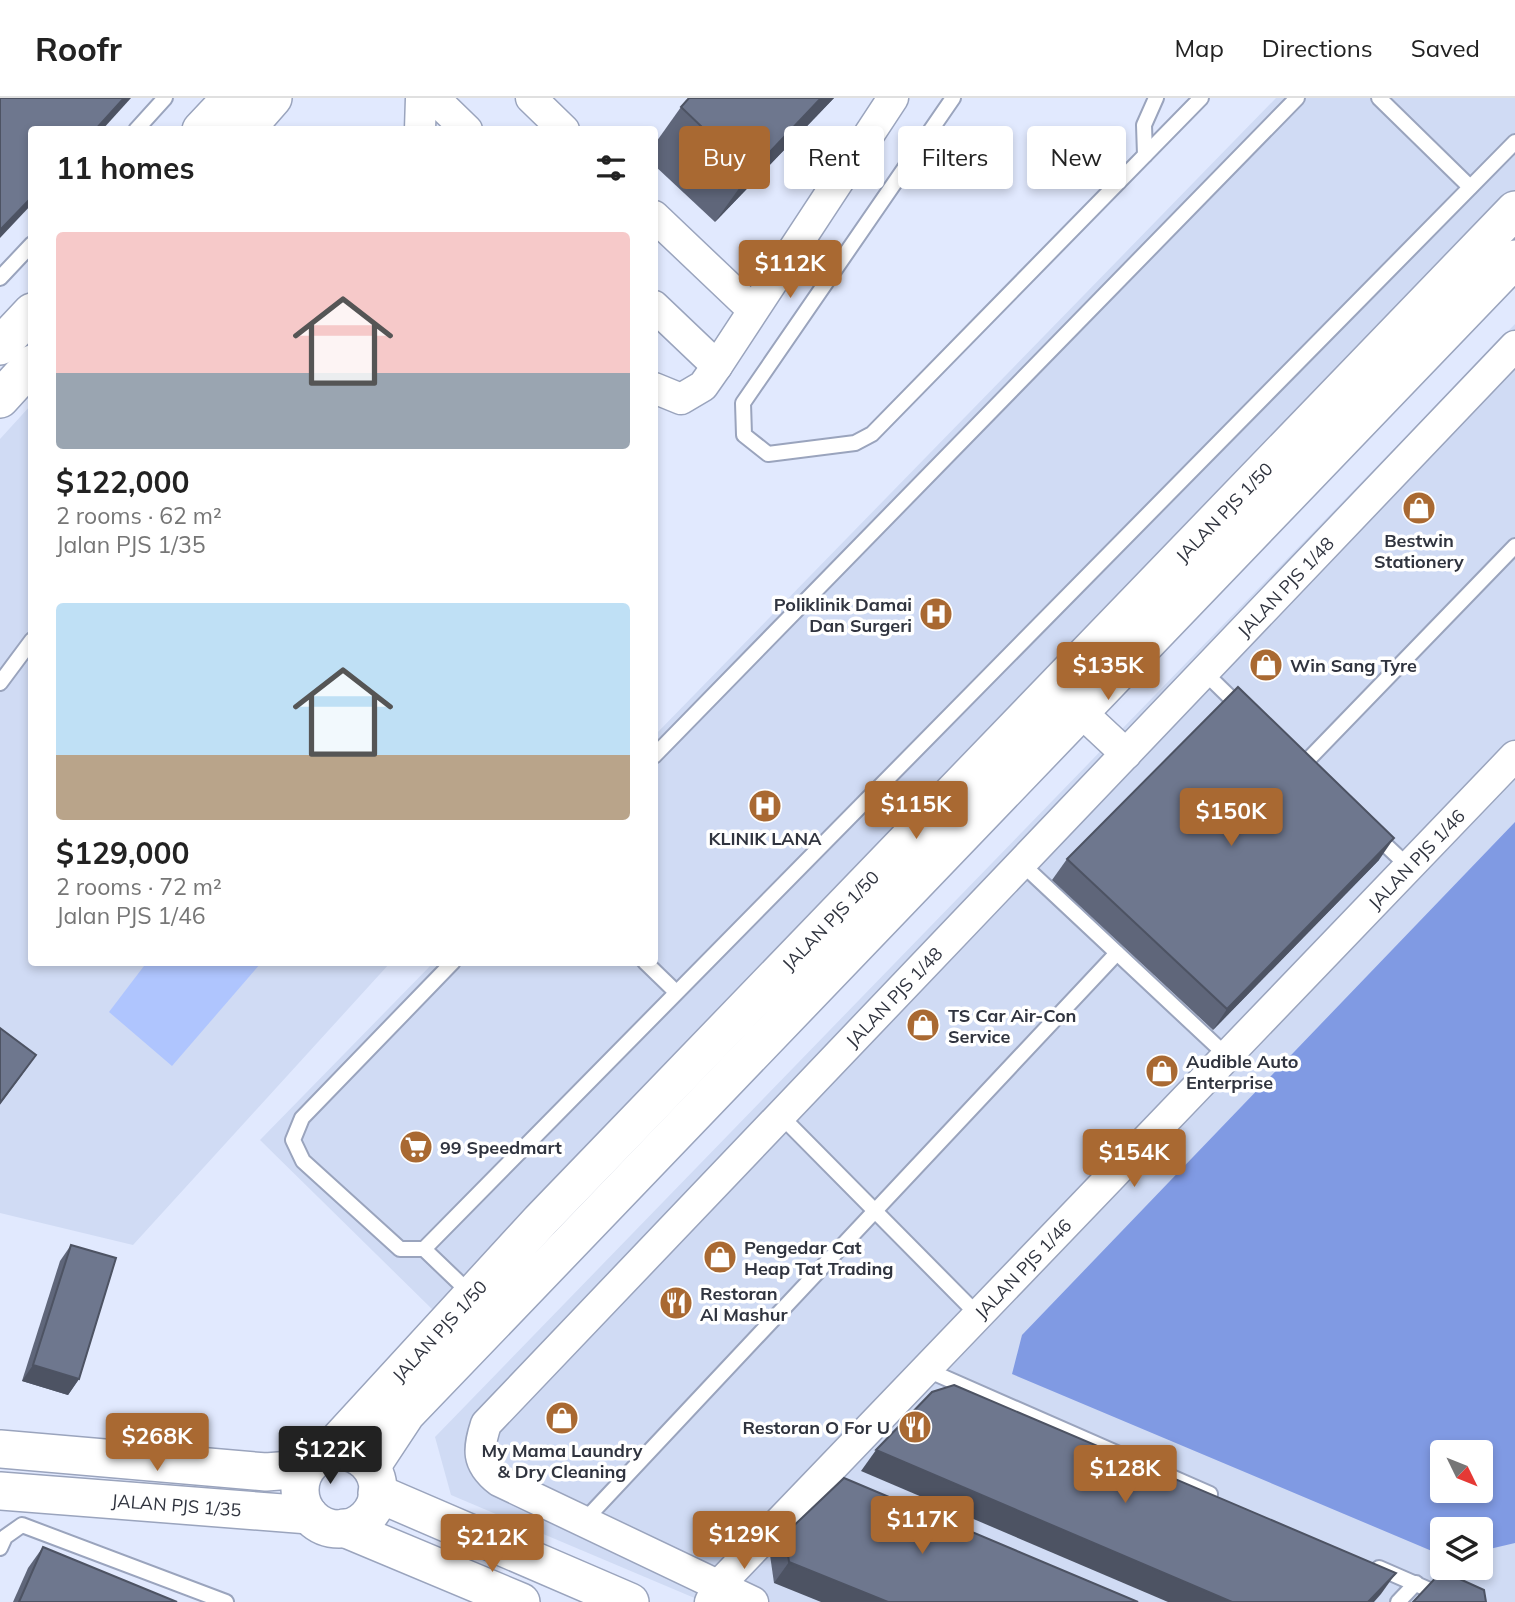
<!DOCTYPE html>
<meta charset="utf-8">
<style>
:root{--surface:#fff;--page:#f2f2f2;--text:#222;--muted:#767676;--line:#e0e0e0;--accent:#a96932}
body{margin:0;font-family:Mulish,sans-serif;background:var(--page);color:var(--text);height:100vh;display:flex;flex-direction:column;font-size:26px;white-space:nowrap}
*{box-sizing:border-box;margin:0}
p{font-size:23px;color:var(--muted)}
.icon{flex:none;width:38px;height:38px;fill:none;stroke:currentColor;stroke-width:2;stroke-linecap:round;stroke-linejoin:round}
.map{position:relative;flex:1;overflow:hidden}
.details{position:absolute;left:28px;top:28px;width:630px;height:840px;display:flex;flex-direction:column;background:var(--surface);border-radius:7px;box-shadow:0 4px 10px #0003}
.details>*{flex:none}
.guide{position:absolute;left:679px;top:28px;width:665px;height:63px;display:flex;gap:14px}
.needle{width:46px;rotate:133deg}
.controls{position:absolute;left:1430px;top:1342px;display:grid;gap:14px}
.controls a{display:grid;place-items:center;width:63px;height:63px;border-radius:7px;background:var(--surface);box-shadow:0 4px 10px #0003;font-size:35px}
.price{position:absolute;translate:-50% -60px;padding:0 16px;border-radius:7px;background:var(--accent);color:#fff;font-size:23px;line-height:46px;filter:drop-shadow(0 2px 4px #0008)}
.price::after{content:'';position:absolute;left:50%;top:42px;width:21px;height:16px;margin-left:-10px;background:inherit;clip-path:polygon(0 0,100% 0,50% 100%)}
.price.active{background:#222;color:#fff}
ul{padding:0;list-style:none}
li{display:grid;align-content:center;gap:14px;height:371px;padding:0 28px}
li span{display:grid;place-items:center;height:217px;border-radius:7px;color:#555}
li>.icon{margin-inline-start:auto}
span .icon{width:126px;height:126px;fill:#fffc;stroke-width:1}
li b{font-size:30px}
h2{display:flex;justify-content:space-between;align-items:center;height:84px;padding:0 28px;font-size:30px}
.pill{padding:0 24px;border-radius:7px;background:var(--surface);box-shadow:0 4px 10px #0003;font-size:24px;line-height:63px}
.pill.active{background:var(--accent);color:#fff}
header{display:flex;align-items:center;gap:42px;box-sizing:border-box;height:98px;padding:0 35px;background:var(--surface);border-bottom:2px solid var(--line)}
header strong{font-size:33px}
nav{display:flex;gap:38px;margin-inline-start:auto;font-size:24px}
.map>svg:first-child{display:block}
.built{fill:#d0dbf4;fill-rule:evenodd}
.green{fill:#afc5fe}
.water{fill:#809ae3;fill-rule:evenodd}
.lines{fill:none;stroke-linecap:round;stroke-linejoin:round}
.service-casing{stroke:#9aa4bd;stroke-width:18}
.minor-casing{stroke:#9aa4bd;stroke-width:33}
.tertiary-casing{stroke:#9aa4bd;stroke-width:40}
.service{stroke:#fff;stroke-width:14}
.minor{stroke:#fff;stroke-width:30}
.tertiary{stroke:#fff;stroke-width:37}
.wall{fill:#5f667a}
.shaded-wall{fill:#4d5363}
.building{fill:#6e778e;stroke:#4d5363;stroke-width:2}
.labels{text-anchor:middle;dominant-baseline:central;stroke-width:7;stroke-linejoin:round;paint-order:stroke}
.street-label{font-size:18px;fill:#30343f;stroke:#fff}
.poi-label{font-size:18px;font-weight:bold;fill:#30343f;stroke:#fff;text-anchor:start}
</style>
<header>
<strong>Roofr</strong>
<nav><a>Map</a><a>Directions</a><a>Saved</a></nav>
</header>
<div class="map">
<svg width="1515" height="1504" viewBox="0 0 1515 1504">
<rect width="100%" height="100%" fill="#e1e9fe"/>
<!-- built -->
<g class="built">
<polygon points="1276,0 1515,0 1515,102 435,1214 260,1042 433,865 654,864 655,637"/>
<path d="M1515,226v1278h-811l-253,-107 -16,-58zM1442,1354h38v39h-38zM1442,1432h38v38h-38z"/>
<polygon points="31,307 32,864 390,865 133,1147 0,1115 0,341"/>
</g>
<!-- green -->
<polygon class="green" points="147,864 261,864 261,865 172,968 109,914"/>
<!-- water -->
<path class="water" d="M1515,724v721l-34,8 -1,-21h-38v23l-3,1 -427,-180 10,-39zM1442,1354h38v39h-38z"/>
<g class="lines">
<defs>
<g id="service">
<polyline points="953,0 743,305 744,337 768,356 855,345 872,336 1201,0"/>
<polyline points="1379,0 1470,89"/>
<polyline points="136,32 165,0"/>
<polyline points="1145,57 1144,27 1156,0"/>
<polyline points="0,180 32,146"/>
<polyline points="1204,574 1243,612"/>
<polyline points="0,585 32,542"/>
<polyline points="654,658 1297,0"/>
<polyline points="1302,668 1515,448"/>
<polyline points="1375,737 1409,769"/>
<polyline points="1021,765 1227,958"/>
<polyline points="453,864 302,1020 293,1042 303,1063 400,1151 424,1151 1515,44"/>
<polyline points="645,864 676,894"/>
<polyline points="781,1018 978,1217"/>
<polyline points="424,1151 471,1196"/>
<polyline points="925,1271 1210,1396"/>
<polyline points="583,1424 1117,855"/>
<polyline points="0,1450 5,1439 22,1427 226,1504"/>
<polyline points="1379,1470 1457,1504"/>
<polyline points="1398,1504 1416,1485"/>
</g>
<g id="minor">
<polyline points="434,0 467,32"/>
<polyline points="531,0 564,32"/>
<polyline points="420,32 421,0"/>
<polyline points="654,118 753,212"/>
<polyline points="654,208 717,268 893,0"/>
<polyline points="654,290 681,301 703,288 717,268"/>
<polyline points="1065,599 1126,656"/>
<path id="s1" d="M710,1504l7,-15 798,-831"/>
<path id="s2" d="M753,1504l-254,-121c-23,-18 -21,-32 -13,-57l1029,-1078"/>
</g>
<g id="tertiary">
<polyline points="201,32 231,0"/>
<polyline points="245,32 273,0"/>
<polyline points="0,248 32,214"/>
<polyline points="0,301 32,266"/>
<polyline points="0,1351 266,1374 305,1371"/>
<circle cx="339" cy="1392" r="39"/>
<path id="s3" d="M327,1355l213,-232 975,-1011"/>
<polyline points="371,1369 406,1316 1515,161"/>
<path id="s4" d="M0,1393l309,24"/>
<polyline points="377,1395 630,1504"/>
<polyline points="344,1430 521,1504"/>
</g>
</defs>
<!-- service casing -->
<use href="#service" class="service-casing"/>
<!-- minor casing -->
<use href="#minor" class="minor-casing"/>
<!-- tertiary casing -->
<use href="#tertiary" class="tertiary-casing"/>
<!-- service -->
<use href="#service" class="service"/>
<!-- minor -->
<use href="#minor" class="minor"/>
<!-- tertiary -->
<use href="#tertiary" class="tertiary"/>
</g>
<!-- wall -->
<g class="wall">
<polygon points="834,0 715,124 654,67 654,47 681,9"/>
<polygon points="1067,761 1379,762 1213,932 1052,782"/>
<polygon points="71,1147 79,1281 68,1297 22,1283 60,1163"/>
<polygon points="785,1436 1138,1504 774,1485 770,1457"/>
<polygon points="43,1449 177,1504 13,1504 28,1470"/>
</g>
<!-- shaded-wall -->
<g class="shaded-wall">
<polygon points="124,0 131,0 102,32 95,32"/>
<polygon points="821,0 834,0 715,124 750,75"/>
<polygon points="32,99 32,106 0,140 0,132"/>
<polygon points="1394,740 1379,762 1213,932 1227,911"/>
<polygon points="36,957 21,978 0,1006 0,1005"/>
<polygon points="33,1267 79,1281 68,1297 22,1283"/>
<polygon points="876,1352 1232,1504 1168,1504 861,1373"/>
<polygon points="789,1464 888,1504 821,1504 774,1485"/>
<polygon points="1396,1475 1381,1496 1374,1504 1368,1504"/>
</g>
<!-- building -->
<g class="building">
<polygon points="0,0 124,0 95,32 32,32 32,99 0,132"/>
<polygon points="689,0 821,0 750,75 681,9"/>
<polygon points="1238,589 1394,740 1227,911 1067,761"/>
<polygon points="0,930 36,957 0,1005"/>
<polygon points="71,1147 116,1160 79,1281 33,1267"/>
<polygon points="954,1287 1396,1475 1368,1504 1232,1504 876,1352 932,1294"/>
<polygon points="844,1380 1138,1504 888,1504 789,1464 785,1436"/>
<polygon points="43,1449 177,1504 19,1504"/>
<polygon points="1442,1473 1484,1492 1486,1504 1413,1504"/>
</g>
<!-- icons -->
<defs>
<symbol id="shop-disc" viewBox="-11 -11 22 22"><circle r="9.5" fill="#a96932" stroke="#fff"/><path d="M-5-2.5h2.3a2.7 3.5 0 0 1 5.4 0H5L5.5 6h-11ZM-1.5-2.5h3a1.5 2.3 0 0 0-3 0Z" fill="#fff"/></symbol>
<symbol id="hospital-disc" viewBox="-11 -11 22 22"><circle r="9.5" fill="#a96932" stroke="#fff"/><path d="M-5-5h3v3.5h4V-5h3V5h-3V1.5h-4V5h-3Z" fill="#fff"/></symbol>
<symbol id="supermarket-disc" viewBox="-11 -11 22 22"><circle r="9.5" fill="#a96932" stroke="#fff"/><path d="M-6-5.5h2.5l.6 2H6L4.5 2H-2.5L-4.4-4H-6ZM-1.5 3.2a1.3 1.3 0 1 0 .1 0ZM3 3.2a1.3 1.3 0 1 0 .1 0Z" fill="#fff"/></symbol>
<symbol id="restaurant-disc" viewBox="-11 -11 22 22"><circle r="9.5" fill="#a96932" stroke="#fff"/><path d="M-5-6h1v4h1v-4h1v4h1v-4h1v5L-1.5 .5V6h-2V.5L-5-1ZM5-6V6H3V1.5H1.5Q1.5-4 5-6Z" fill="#fff"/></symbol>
</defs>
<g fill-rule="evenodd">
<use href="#shop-disc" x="1400" y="391" width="38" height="38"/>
<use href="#hospital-disc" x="917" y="497" width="38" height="38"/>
<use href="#shop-disc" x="1247" y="548" width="38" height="38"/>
<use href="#hospital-disc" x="746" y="689" width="38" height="38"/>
<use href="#shop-disc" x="904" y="908" width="38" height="38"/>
<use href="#shop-disc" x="1143" y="954" width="38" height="38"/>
<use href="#supermarket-disc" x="397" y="1030" width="38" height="38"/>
<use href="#shop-disc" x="701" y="1140" width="38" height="38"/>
<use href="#restaurant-disc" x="657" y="1186" width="38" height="38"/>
<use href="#shop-disc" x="543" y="1301" width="38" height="38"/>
<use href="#restaurant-disc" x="896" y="1310" width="38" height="38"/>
</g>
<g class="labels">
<!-- street labels -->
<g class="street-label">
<text stroke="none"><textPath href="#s3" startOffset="1300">JALAN PJS 1/50</textPath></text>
<text stroke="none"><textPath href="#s2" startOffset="1503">JALAN PJS 1/48</textPath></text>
<text stroke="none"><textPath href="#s1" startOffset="1026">JALAN PJS 1/46</textPath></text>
<text stroke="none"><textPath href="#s3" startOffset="733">JALAN PJS 1/50</textPath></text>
<text stroke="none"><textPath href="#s2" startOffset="936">JALAN PJS 1/48</textPath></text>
<text stroke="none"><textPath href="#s1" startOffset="458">JALAN PJS 1/46</textPath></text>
<text stroke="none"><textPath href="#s3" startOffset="166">JALAN PJS 1/50</textPath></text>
<text stroke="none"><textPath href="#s4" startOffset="177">JALAN PJS 1/35</textPath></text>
</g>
<!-- poi labels -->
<g class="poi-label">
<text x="1419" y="442" text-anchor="middle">Bestwin<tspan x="1419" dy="21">Stationery</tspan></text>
<text x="912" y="506" text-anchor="end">Poliklinik Damai<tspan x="912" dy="21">Dan Surgeri</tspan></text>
<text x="1290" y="567">Win Sang Tyre</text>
<text x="765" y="740" text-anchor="middle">KLINIK LANA</text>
<text x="948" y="917">TS Car Air-Con<tspan x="948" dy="21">Service</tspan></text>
<text x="1186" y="963">Audible Auto<tspan x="1186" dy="21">Enterprise</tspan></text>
<text x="440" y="1049">99 Speedmart</text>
<text x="744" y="1149">Pengedar Cat<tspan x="744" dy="21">Heap Tat Trading</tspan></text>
<text x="700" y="1195">Restoran<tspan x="700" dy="21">Al Mashur</tspan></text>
<text x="890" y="1329" text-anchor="end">Restoran O For U</text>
<text x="562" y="1352" text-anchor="middle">My Mama Laundry<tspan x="562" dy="21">&amp; Dry Cleaning</tspan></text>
</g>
</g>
</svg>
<div class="controls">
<a><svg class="needle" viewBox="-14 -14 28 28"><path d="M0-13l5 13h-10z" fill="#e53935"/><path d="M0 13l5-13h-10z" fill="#767676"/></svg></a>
<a><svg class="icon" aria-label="layers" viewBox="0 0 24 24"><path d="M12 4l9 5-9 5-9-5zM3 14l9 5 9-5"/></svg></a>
</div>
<b class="price" style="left:790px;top:202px">$112K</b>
<b class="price" style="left:1108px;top:604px">$135K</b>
<b class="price" style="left:916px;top:743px">$115K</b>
<b class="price" style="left:1231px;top:750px">$150K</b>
<b class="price" style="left:1134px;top:1091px">$154K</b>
<b class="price" style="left:157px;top:1375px">$268K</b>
<b class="price active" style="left:330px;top:1388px">$122K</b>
<b class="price" style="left:1125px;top:1407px">$128K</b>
<b class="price" style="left:922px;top:1458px">$117K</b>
<b class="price" style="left:744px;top:1473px">$129K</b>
<b class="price" style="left:492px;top:1476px">$212K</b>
<div class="guide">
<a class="pill active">Buy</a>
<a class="pill">Rent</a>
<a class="pill">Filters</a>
<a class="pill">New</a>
</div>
<section class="details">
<h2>11 homes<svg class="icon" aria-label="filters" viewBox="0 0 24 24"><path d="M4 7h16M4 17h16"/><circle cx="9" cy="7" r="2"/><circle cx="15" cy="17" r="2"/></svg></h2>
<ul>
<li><span style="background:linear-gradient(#f6c9c9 65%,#9aa5b1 0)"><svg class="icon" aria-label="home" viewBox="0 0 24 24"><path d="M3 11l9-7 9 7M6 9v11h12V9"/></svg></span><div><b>$122,000</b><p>2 rooms · 62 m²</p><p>Jalan PJS 1/35</p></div></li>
<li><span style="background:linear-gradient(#bfe0f5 70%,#b9a48a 0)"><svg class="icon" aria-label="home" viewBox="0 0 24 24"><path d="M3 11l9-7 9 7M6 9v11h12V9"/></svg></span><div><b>$129,000</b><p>2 rooms · 72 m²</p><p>Jalan PJS 1/46</p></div></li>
</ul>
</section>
</div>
